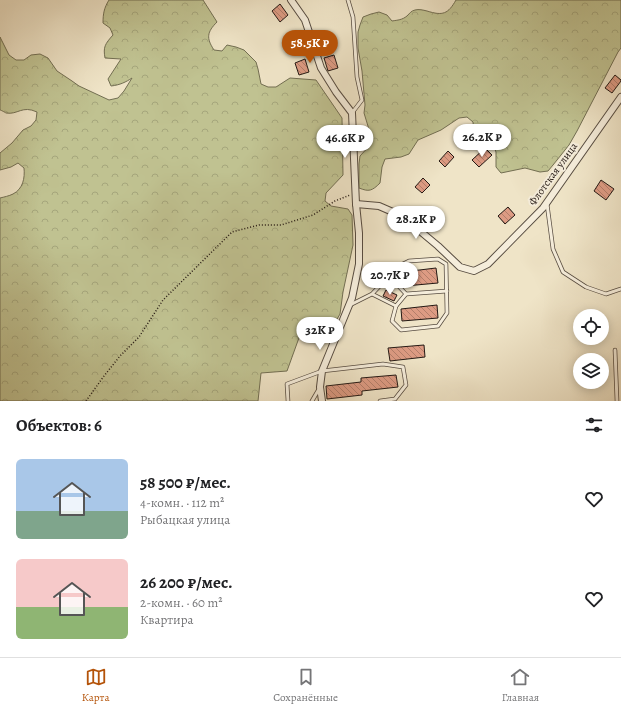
<!DOCTYPE html>
<html lang="ru">
<meta charset="utf-8">
<style>
:root{--surface:#fff;--page:#f2f2f2;--text:#202124;--muted:#757577;--line:#e0e0e0;--accent:#b45309}
body{margin:0;font-family:Alegreya,serif;background:var(--page);color:var(--text);height:100vh;display:flex;flex-direction:column;font-size:15px;white-space:nowrap}
*{box-sizing:border-box;margin:0}
p{font-size:13px;color:var(--muted)}
.icon{flex:none;width:22px;height:22px;fill:none;stroke:currentColor;stroke-width:2;stroke-linecap:round;stroke-linejoin:round}
.map{position:relative;height:401px;overflow:hidden}
.drawer{display:flex;flex-direction:column;background:var(--surface);flex:1}
.drawer>*{flex:none}
.tools{position:absolute;left:573px;top:309px;display:grid;gap:8px}
.tools a{display:grid;place-items:center;width:36px;height:36px;border-radius:50%;background:var(--surface);box-shadow:0 2px 10px #0003;font-size:20px}
.price{position:absolute;translate:-50% -34px;padding:0 9px;border-radius:14px;background:#fff;color:#222;font-size:13px;line-height:26px;filter:drop-shadow(0 1px 2px #0008)}
.price::after{content:'';position:absolute;left:50%;top:24px;width:12px;height:9px;margin-left:-6px;background:inherit;clip-path:polygon(0 0,100% 0,50% 100%)}
.price.current{background:var(--accent);color:#fff}
ul{padding:0;list-style:none}
li{display:flex;align-items:center;gap:12px;height:100px;padding:0 16px}
li span{display:grid;place-items:center;flex:none;width:112px;height:80px;border-radius:6px;color:#555}
li>.icon{margin-inline-start:auto}
span .icon{width:48px;height:48px;fill:#fffc;stroke-width:1}
li b{font-size:17px}
h2{display:flex;justify-content:space-between;align-items:center;height:48px;padding:0 16px;font-size:17px}
.tab-bar{display:flex;justify-content:space-around;align-items:center;height:56px;border-top:1px solid var(--line);background:var(--surface);font-size:11px;color:var(--muted)}
.tab-bar a{display:grid;justify-items:center;gap:2px}
.tab-bar .current{color:var(--accent)}
.map>svg:first-child{display:block}
.forest{fill:url(#forest-crowns);stroke:#726e52}
.building{fill:url(#building-back-hatch);stroke:#241914}
.lines{fill:none;stroke-linecap:round;stroke-linejoin:round}
.lane-casing{stroke:#574c41;stroke-width:4.5}
.street-casing{stroke:#574c41;stroke-width:8}
.path{stroke:#241914;stroke-width:1.5;stroke-dasharray:1 2;stroke-linecap:butt}
.lane{stroke:#f5eddb;stroke-width:3}
.street{stroke:#f5eddb;stroke-width:6}
.labels{text-anchor:middle;dominant-baseline:central;stroke-width:4;stroke-linejoin:round;paint-order:stroke}
.street-label{font-size:11px;fill:#241914;stroke:#f5eddb}
</style>
<div class="map">
<svg width="621" height="401" viewBox="0 0 621 401">
<defs>
<pattern id="forest-crowns" width="20" height="18" patternUnits="userSpaceOnUse"><rect width="20" height="18" fill="#c0c291"/><path d="M2 6a3 3 0 1 1 6 0M12 15a3 3 0 1 1 6 0" fill="none" stroke="#a5a67c"/></pattern>
<pattern id="building-back-hatch" width="6" height="6" patternUnits="userSpaceOnUse"><rect width="6" height="6" fill="#dd9b83"/><path d="M-1 5l2 2M0 0l6 6M5-1l2 2" fill="none" stroke="#b37e6a"/></pattern>
</defs>
<rect width="100%" height="100%" fill="#efe4c7"/>
<filter id="stains"><feTurbulence type="fractalNoise" baseFrequency=".005" numOctaves="4"/><feColorMatrix values="0 0 0 0 .2 0 0 0 0 .09 0 0 0 0 .02 0 0 0 .5 -.17"/></filter>
<radialGradient id="worn" r=".72"><stop offset=".6" stop-color="#630" stop-opacity="0"/><stop offset="1" stop-color="#630" stop-opacity=".3"/></radialGradient>
<!-- forest -->
<g class="forest">
<path d="M109,0h94l14,22c-10,10 -11,16 -3,28l8,1 5,-6 9,2 8,3 12,12 2,7 3,15 7,3h8l14,-9 26,2 26,38 1,57 -17,18 -1,8 6,5 17,3 4,6 1,30 -10,47 -3,22 -16,28 -24,-7 -13,36 -26,2 -3,28h-258v-203c4,-1 9,-2 13,-4 10,-5 12,-16 11,-26l-6,-5 -7,4 -11,3v-17l12,-10 11,-13 8,-4 5,-6 1,-8c-15,-7 -19,3 -31,1 0,0 -5,-3 -6,-3v-73l9,18 7,5h8l7,-5 9,-1 8,4 9,13 15,10 7,5 30,14 9,-2 6,-7 8,-13c-6,4 -12,7 -21,8l-3,-7 13,-20 -16,-1c-2,-11 0,-14 8,-23l-3,-7 -7,-5c0,-9 1,-15 6,-23z"/>
<path d="M456,0h165v48l-3,4 -41,79 -8,14 -16,20 -5,6 -8,1 -15,-4 -24,5 -5,-6v-15l-3,-8c-13,-6 -19,-6 -20,-22l-6,-5 -8,1 -18,12 -23,10 -9,14 -8,3 -16,2 -3,8 -2,16c-8,8 -11,9 -21,5v-24l1,-8 11,-12v-8l-7,-23 1,-8 -3,-34 -4,-23v-16l2,-7 3,-8 8,-3 8,-2 8,3 5,6c6,-1 10,-1 15,-5 3,-3 4,-5 8,-6 4,-1 8,0 12,1 16,5 21,3 29,-11z"/>
</g>
<!-- building -->
<g class="building">
<polygon points="280,4 288,15 280,22 272,11"/>
<polygon points="300,34 303,47 293,50 289,37"/>
<polygon points="334,55 338,68 328,71 324,58"/>
<polygon points="305,59 309,72 299,75 295,63"/>
<polygon points="615,75 621,80 621,81 612,93 605,88"/>
<polygon points="485,148 492,155 479,167 472,160"/>
<polygon points="448,151 454,157 445,167 439,161"/>
<polygon points="423,178 430,185 422,193 415,187"/>
<polygon points="601,180 614,189 606,200 594,191"/>
<polygon points="508,207 515,215 505,224 498,216"/>
<polygon points="436,268 438,283 405,286 403,272"/>
<polygon points="386,290 397,295 394,301 383,296"/>
<polygon points="437,305 438,318 402,321 401,309"/>
<polygon points="424,345 425,357 390,361 388,348"/>
<polygon points="396,375 398,387 362,391 362,395 327,399 326,386 361,382 361,378"/>
</g>
<g class="lines">
<defs>
<g id="lane">
<polyline points="348,0 353,17 357,77 362,100 352,113"/>
<polyline points="547,204 553,249 563,272 586,287 606,294 621,289"/>
<polyline points="389,276 406,294"/>
<polyline points="350,305 372,294 399,266 409,261 438,259 446,264 447,313 438,326 401,330 392,321 396,306 372,294"/>
<polyline points="396,306 406,294 447,291"/>
<polyline points="615,350 617,401"/>
<polyline points="288,401 287,384 322,371 383,364 403,367 406,385 395,399 380,401"/>
<polyline points="312,401 319,389"/>
</g>
<g id="street">
<polyline points="291,0 305,20 321,68 336,92 352,113 356,204 359,233 359,264 352,298 322,371 320,387 322,401"/>
<polyline points="356,204 379,206 402,216 438,246 460,267 474,271 488,264 543,208 621,97"/>
</g>
</defs>
<!-- lane casing -->
<use href="#lane" class="lane-casing"/>
<!-- street casing -->
<use href="#street" class="street-casing"/>
<!-- path -->
<polyline class="path" points="86,401 104,376 120,356 139,337 163,300 232,232 259,225 281,225 313,215 335,201 350,195"/>
<!-- lane -->
<use href="#lane" class="lane"/>
<!-- street -->
<use href="#street" class="street"/>
</g>
<g class="labels">
<!-- street labels -->
<g class="street-label">
<text transform="translate(553 174) rotate(-54)">Флотская улица</text>
</g>
</g>
<rect width="100%" height="100%" filter="url(#stains)"/>
<rect width="100%" height="100%" fill="url(#worn)"/>
</svg>
<div class="tools">
<a><svg class="icon" aria-label="locate" viewBox="0 0 24 24"><circle cx="12" cy="12" r="6"/><path d="M12 2v4M12 18v4M2 12h4M18 12h4"/></svg></a>
<a><svg class="icon" aria-label="layers" viewBox="0 0 24 24"><path d="M12 4l9 5-9 5-9-5zM3 14l9 5 9-5"/></svg></a>
</div>
<b class="price current" style="left:310px;top:64px">58.5K ₽</b>
<b class="price" style="left:482px;top:158px">26.2K ₽</b>
<b class="price" style="left:345px;top:159px">46.6K ₽</b>
<b class="price" style="left:416px;top:240px">28.2K ₽</b>
<b class="price" style="left:390px;top:296px">20.7K ₽</b>
<b class="price" style="left:320px;top:351px">32K ₽</b>
</div>
<section class="drawer">
<h2>Объектов: 6<svg class="icon" aria-label="filters" viewBox="0 0 24 24"><path d="M4 7h16M4 17h16"/><circle cx="9" cy="7" r="2"/><circle cx="15" cy="17" r="2"/></svg></h2>
<ul>
<li><span style="background:linear-gradient(#a9c7e8 65%,#7fa58c 0)"><svg class="icon" aria-label="home" viewBox="0 0 24 24"><path d="M3 11l9-7 9 7M6 9v11h12V9"/></svg></span><div><b>58 500 ₽/мес.</b><p>4-комн. · 112 m²</p><p>Рыбацкая улица</p></div><svg class="icon" aria-label="heart" viewBox="0 0 24 24"><path d="M12 20l-8-8c-3-5 5-10 8-4 3-6 11-1 8 4z"/></svg></li>
<li><span style="background:linear-gradient(#f6c9c9 60%,#8fb573 0)"><svg class="icon" aria-label="home" viewBox="0 0 24 24"><path d="M3 11l9-7 9 7M6 9v11h12V9"/></svg></span><div><b>26 200 ₽/мес.</b><p>2-комн. · 60 m²</p><p>Квартира</p></div><svg class="icon" aria-label="heart" viewBox="0 0 24 24"><path d="M12 20l-8-8c-3-5 5-10 8-4 3-6 11-1 8 4z"/></svg></li>
</ul>
</section>
<nav class="tab-bar">
<a class="current"><svg class="icon" aria-label="map" viewBox="0 0 24 24"><path d="M3 6l6-2 6 2 6-2v14l-6 2-6-2-6 2zM9 4v14M15 6v14"/></svg>Карта</a>
<a><svg class="icon" aria-label="saved" viewBox="0 0 24 24"><path d="M7 4h10v16l-5-4-5 4z"/></svg>Сохранённые</a>
<a><svg class="icon" aria-label="home" viewBox="0 0 24 24"><path d="M3 11l9-7 9 7M6 9v11h12V9"/></svg>Главная</a>
</nav>
